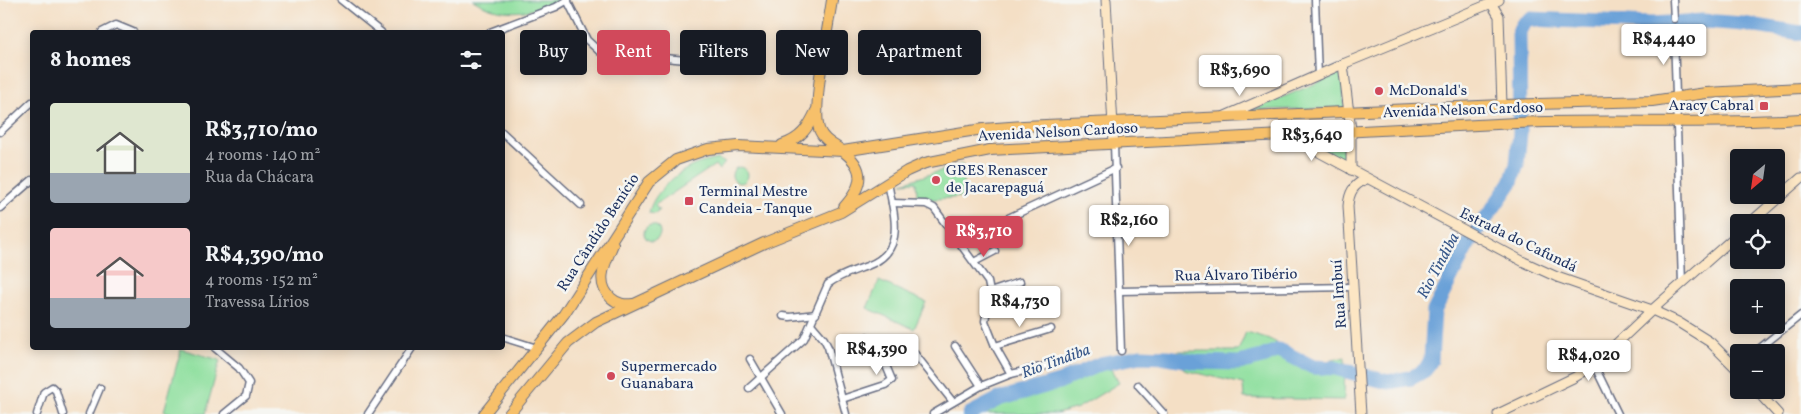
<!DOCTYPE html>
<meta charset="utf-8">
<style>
:root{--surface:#171b24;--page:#242831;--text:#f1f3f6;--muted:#9ea1a6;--accent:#d1495b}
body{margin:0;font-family:Vollkorn,serif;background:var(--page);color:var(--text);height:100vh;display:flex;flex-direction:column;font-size:19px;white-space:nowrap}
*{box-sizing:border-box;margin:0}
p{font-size:16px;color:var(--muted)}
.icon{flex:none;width:28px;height:28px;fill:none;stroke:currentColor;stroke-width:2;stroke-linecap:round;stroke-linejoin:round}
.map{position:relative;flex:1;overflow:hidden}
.drawer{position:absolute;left:30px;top:30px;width:475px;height:320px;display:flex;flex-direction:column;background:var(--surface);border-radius:5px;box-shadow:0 2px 12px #0003}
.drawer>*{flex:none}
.top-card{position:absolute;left:520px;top:30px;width:475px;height:45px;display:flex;gap:10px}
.needle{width:32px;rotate:209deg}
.controls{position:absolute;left:1730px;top:149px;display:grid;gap:10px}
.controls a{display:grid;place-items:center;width:55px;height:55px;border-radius:5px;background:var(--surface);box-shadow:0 2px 12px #0003;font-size:25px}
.price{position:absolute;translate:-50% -42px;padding:0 11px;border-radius:5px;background:#fff;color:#222;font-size:16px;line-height:32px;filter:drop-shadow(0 1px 2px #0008)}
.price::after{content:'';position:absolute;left:50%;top:30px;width:15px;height:11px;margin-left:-8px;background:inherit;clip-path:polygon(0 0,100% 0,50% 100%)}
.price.on{background:var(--accent);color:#fff}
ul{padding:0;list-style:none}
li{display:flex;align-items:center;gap:15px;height:125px;padding:0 20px}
li span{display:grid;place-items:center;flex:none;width:140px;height:100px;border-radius:5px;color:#555}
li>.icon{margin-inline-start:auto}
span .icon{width:60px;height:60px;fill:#fffc;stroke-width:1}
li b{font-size:21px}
h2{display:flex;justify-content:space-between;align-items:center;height:60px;padding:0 20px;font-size:21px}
.tag{padding:0 18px;border-radius:5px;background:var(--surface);box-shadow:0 2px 12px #0003;font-size:18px;line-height:45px}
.tag.on{background:var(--accent);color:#fff}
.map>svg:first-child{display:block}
.green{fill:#8edf9e;stroke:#54877e}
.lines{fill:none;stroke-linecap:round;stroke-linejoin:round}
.river{stroke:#6aa1d8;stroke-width:15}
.street-casing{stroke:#676d82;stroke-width:9}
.secondary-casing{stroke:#676d82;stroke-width:11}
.primary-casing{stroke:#676d82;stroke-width:12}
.street{stroke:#fff;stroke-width:6}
.secondary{stroke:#fce6c4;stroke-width:9}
.primary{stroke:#f7c06b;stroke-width:10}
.poi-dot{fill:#d1495b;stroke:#f6f6f2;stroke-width:2}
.labels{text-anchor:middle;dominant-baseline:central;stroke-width:5;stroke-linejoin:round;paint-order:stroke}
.poi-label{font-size:15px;fill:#1b2f5e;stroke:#f6f6f2;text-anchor:start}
.street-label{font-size:15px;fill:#1b2f5e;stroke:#f6f6f2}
.water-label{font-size:16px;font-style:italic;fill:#375789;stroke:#f6f6f2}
</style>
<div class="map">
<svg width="1801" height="414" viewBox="0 0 1801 414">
<rect width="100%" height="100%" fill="#f6f6f2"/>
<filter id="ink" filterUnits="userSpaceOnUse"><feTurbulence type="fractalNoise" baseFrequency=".02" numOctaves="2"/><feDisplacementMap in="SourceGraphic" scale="10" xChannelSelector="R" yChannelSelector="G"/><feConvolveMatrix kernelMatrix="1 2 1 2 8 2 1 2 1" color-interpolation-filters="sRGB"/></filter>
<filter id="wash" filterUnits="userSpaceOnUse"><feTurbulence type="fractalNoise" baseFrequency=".0096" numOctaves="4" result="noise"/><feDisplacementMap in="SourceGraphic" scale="20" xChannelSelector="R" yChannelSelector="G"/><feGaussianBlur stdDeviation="1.12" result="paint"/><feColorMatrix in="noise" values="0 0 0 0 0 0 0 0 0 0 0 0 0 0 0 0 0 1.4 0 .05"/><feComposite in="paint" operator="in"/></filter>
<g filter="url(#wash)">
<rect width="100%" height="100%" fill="#f4dfc5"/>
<!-- green -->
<g class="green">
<path d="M473,0h86c-27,14 -59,17 -86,0z"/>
<polygon points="1341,73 1345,108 1252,110"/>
<polygon points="1344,134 1345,164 1293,136"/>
<path d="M718,159l7,4 -6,7 -4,-5 -60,40 4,6 -4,3 -6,-1c3,-19 28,-41 46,-48 7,-3 15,-4 23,-6z"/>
<polygon points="962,164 964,197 923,200 917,195 916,182 902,183"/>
<circle cx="740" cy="175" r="8"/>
<circle cx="652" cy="233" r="8"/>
<polygon points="879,281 926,302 914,329 867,308"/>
<polygon points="1246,332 1267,338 1319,363 1345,357 1344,400 1244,398 1243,384 1184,370 1177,351 1238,351"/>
<polygon points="181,349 220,360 205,414 174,414 164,411"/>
<polygon points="1109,366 1119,383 1078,408 1056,414 975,414 1028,392 1061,384 1097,368"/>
</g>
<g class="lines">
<!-- river -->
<polyline class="river" points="970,414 999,399 1059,382 1100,364 1140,356 1167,357 1197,362 1239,363 1262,357 1279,350 1313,367 1335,368 1388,382 1411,378 1425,370 1431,360 1434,311 1467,246 1511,182 1517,164 1520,133 1519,32 1523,24 1530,19 1651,24 1703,21 1743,24 1801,33"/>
</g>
</g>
<g filter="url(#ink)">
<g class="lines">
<defs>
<g id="street">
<polyline points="341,0 381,32"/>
<polyline points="567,0 587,40 600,52 751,66"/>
<polyline points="1315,0 1318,76"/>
<polyline points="1673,0 1674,19"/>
<polyline points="102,32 116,25 133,32"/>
<polyline points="490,32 556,7 568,0"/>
<polyline points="1674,33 1682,284"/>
<polyline points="0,132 32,102"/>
<polyline points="502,132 581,205"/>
<polyline points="1114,144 1121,351"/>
<polyline points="892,203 926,204 934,208 988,282 990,292 985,321 995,346 1011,374"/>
<polyline points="0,208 32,180"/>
<polyline points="993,225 1116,168"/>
<polyline points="974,262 995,251"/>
<polyline points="1119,291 1353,287"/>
<polyline points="990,292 1020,282"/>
<polyline points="783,316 790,317 816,314"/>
<polyline points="812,325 824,339 828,347 846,414"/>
<polyline points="502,337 537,348"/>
<polyline points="955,346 981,386"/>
<polyline points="995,346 1051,329"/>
<polyline points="215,348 239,368 249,383 246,396 224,414"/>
<polyline points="911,349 953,402"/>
<polyline points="1755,352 1801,315"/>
<polyline points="750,359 782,414"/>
<polyline points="1594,365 1618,414"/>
<polyline points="1138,385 1164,414"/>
<path d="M749,388l55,-49 24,-55c11,-9 26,-13 39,-18 41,-15 26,-53 21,-84"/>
<polyline points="842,399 885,385 892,380 882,356 867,337"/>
<polyline points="37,414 44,392 52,387 56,391 63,414"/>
<polyline points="89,414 100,388"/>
<polyline points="368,414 412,348"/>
<polyline points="933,414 981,386 1011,374 1054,364"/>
</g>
<g id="secondary">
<polyline points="1106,0 1114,144"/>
<polyline points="1491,3 1499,16 1502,105"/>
<polyline points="1343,64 1351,130 1351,170"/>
<polyline points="1225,116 1343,64 1499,0"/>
<polyline points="1285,134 1524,262 1557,277 1652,310 1678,322 1710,342 1739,371"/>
<polyline points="1751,222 1801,178"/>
<polyline points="1756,390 1778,414"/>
<path d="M1361,414l-13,-208c1,-13 5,-21 18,-27"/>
<polyline points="1498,414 1575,377 1594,365 1652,310 1739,233"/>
</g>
<g id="primary">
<path d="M832,0c-4,28 -20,106 -13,129 4,11 14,15 22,21 26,18 22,36 3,57"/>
<path d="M782,145c19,-6 26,-17 34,-34"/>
<path d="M613,244c-7,18 -19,38 -2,54 7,6 13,7 22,6"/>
<polyline points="484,414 564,314 649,182 676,160 708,149 738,146 843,151 983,129 1023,126 1502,105 1652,101 1706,93 1801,88"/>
<path d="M509,414l59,-71 28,-21 168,-79 77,-31 66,-41 18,-8 65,-13c175,-8 350,-19 526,-27 95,-4 190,2 285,-4"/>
</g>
</defs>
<!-- street casing -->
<use href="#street" class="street-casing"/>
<!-- secondary casing -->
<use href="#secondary" class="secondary-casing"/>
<!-- primary casing -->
<use href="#primary" class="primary-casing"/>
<!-- street -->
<use href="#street" class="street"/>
<!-- secondary -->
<use href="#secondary" class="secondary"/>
<!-- primary -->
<use href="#primary" class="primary"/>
</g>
</g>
<!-- markers -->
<g class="poi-dot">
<circle cx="1379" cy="91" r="5"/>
<rect x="1759" y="101" width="10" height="10" rx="2.5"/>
<circle cx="936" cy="180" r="5"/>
<rect x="684" y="196" width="10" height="10" rx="2.5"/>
<circle cx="611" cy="376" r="5"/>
</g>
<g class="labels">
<!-- poi labels -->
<g class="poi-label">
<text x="1389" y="91">McDonald's</text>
<text x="1754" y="106" text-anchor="end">Aracy Cabral</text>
<text x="946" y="171">GRES Renascer<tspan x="946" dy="17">de Jacarepaguá</tspan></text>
<text x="699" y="192">Terminal Mestre<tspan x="699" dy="17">Candeia - Tanque</tspan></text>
<text x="621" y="367">Supermercado<tspan x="621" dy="17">Guanabara</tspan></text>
</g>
<!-- street labels -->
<g class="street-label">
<text transform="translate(1463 111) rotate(-2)">Avenida Nelson Cardoso</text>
<text transform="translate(1058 133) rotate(-3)">Avenida Nelson Cardoso</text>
<text transform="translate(599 233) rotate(-57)">Rua Cândido Benício</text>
<text transform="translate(1518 241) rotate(26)">Estrada do Cafundá</text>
<text transform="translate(1236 276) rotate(-1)">Rua Álvaro Tibério</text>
<text transform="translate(1340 294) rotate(-94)">Rua Imbuí</text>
</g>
<!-- water labels -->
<g class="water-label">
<text transform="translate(1439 266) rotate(-62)">Rio Tindiba</text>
<text transform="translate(1056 362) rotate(-20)">Rio Tindiba</text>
</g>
</g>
</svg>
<div class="controls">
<a><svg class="needle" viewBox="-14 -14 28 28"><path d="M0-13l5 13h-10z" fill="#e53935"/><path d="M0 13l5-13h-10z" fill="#9ea1a6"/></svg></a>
<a><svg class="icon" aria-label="locate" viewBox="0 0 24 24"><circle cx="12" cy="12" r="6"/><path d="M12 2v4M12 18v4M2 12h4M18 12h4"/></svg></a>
<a>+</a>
<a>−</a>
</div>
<b class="price" style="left:1664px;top:66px">R$4,440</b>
<b class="price" style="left:1240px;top:97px">R$3,690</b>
<b class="price" style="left:1312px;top:162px">R$3,640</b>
<b class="price" style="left:1129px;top:247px">R$2,160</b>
<b class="price on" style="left:984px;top:258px">R$3,710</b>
<b class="price" style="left:1020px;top:328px">R$4,730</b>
<b class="price" style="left:877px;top:376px">R$4,390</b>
<b class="price" style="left:1589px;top:382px">R$4,020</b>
<div class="top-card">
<a class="tag">Buy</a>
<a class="tag on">Rent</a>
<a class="tag">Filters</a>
<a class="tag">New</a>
<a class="tag">Apartment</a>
</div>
<section class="drawer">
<h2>8 homes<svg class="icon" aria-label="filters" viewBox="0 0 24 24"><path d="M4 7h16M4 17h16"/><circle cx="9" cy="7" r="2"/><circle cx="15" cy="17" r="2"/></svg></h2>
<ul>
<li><span style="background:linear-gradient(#dfe7d0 70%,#9aa5b1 0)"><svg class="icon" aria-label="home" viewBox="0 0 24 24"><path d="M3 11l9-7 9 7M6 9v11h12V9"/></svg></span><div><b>R$3,710/mo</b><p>4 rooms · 140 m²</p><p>Rua da Chácara</p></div></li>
<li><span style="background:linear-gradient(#f6c9c9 70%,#9aa5b1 0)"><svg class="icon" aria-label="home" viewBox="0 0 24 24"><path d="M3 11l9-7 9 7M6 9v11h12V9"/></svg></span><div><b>R$4,390/mo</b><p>4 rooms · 152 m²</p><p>Travessa Lírios</p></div></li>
</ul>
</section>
</div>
